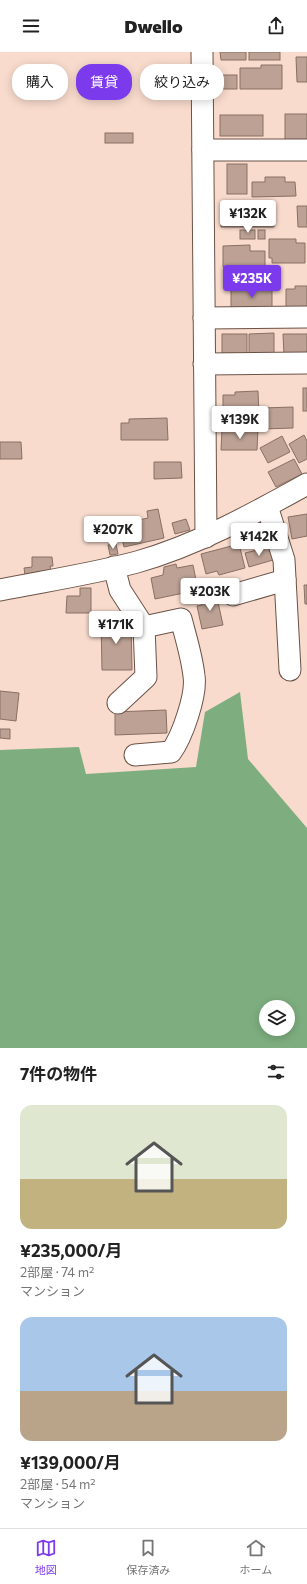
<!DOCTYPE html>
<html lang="ja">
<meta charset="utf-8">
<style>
:root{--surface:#fff;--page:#f6f6f6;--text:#222;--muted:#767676;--line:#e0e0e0;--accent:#7c3aed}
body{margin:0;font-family:Commissioner,"Noto Sans JP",sans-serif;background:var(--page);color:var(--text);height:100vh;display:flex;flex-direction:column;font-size:15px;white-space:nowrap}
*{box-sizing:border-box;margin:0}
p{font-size:13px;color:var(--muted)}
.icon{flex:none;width:22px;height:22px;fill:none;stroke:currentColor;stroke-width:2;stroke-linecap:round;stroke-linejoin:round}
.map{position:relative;height:996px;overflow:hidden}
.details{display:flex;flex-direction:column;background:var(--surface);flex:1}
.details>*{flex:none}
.guide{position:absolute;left:12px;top:12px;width:283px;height:36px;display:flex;gap:8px}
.fabs{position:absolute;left:259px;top:948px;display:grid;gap:8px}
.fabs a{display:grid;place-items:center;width:36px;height:36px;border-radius:50%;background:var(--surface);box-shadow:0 2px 10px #0003;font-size:20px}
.price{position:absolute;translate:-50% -34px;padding:0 9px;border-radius:4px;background:#fff;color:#222;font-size:13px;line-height:26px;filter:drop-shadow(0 1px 2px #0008)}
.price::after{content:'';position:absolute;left:50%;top:24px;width:12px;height:9px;margin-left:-6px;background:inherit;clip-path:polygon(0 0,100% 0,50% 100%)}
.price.selected{background:var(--accent);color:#fff}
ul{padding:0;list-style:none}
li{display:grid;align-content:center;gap:8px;height:212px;padding:0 20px}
li span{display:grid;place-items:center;height:124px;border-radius:12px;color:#555}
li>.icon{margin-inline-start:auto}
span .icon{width:72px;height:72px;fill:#fffc;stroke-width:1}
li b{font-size:17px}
h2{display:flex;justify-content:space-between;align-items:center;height:48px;padding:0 20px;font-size:17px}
.chip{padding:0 14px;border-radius:16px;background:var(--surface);box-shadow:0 2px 10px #0003;font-size:14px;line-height:36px}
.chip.selected{background:var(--accent);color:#fff}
header{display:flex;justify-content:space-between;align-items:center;height:52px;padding:0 20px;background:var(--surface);font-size:18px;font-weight:800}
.tabs{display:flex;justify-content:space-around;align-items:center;height:56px;border-top:1px solid var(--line);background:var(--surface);font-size:11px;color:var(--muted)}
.tabs a{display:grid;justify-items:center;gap:2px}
.tabs .selected{color:var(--accent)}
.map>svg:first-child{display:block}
.forest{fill:#7eae7f;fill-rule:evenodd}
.building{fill:#bca194;stroke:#897063}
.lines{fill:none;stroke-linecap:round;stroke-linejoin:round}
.minor-casing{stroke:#6b5347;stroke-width:23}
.minor{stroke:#fff;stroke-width:21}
</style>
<header><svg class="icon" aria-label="menu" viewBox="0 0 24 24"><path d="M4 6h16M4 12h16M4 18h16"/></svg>Dwello<svg class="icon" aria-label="share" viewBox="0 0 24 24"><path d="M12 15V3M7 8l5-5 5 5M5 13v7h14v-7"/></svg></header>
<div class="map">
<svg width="307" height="996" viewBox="0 0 307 996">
<rect width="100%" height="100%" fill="#f8dbcd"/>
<!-- forest -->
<path class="forest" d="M240,640l8,67 59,69v220h-307v-298l79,-3 7,27 110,-7 9,-55zM266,955h22v22h-22z"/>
<!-- building -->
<g class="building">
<polygon points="220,0 246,0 246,8 221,8"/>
<rect x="249" y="0" width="31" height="8"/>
<polygon points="296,5 307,5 307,30 297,30"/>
<polygon points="261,13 282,13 282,37 240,37 240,16 261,16"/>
<rect x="220" y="23" width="17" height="14"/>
<rect x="285" y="62" width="22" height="26"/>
<rect x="220" y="63" width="43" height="21"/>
<rect x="105" y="81" width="28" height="10"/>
<rect x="227" y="112" width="20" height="30"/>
<polygon points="265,125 285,125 285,130 295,130 296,144 252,145 252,130 265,130"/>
<polygon points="297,154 307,154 307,175 298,175"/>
<polygon points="221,157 273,157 274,175 221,175"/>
<rect x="240" y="178" width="15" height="9"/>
<rect x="258" y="178" width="7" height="9"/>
<polygon points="269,187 296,187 296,191 305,191 305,211 272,211 272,206 269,206"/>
<polygon points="250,193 250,199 265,199 265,214 223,215 223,194"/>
<rect x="261" y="216" width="9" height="10"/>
<polygon points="249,233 257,233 257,237 272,237 272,259 231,256 231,237 249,237"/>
<polygon points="295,234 307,234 307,257 286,257 286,237 295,237"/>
<polygon points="274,281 274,303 249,303 249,282"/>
<rect x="222" y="282" width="25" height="21"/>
<polygon points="283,282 307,282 307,303 284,303"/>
<rect x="303" y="336" width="4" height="23"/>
<polygon points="258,339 259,363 223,364 223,343 235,343 235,340"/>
<polygon points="293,355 293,376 263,377 262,356"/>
<polygon points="167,366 168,388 121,388 121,371 129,371 129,367"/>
<polygon points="222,377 258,377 257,398 221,398"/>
<polygon points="304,383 307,389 307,407 299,411 289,392"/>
<polygon points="282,384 290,400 268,411 260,396"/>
<polygon points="0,390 21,390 22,407 0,407"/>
<polygon points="294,407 302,422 276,435 268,420"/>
<polygon points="154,410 181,410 182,426 154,427"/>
<polygon points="158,457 164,486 124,495 119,472 148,466 147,459"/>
<polygon points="307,462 307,484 292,487 288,465"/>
<polygon points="186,467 190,478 175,482 172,471"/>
<polygon points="263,470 269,487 256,491 250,474"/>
<polygon points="116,492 118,502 110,503 108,493"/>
<polygon points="239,492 245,516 219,523 217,519 206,522 201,502"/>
<polygon points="270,495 273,508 249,515 245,501"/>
<polygon points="32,505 52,505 53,514 50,514 51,519 25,523 24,516 32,515"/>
<polygon points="176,512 177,516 193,513 198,538 155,547 151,526 163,523 164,515"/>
<polygon points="304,533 307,533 307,552 305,552"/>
<polygon points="80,536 91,536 91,561 66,561 67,544 80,544"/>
<polygon points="216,541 223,573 202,577 197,554 202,553 200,545"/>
<polygon points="101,568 131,568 132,618 102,618"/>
<polygon points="0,639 19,641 16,669 0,667"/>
<polygon points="166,658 167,681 115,683 115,660"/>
<polygon points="0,677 10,677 10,687 0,686"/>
</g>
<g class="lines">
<defs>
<g id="minor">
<polyline points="202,0 206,485"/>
<polyline points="203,98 307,98"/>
<polyline points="204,266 307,265"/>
<polyline points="204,312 307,311"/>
<polyline points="267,454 284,508 290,618"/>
<path d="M114,515l6,23 24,37 37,-8c5,19 11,38 13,57 3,19 -12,61 -23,76l-36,3"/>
<path d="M0,538c45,-9 92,-16 137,-28 60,-17 116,-48 170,-78"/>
<polyline points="233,543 285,528"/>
<polyline points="118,651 146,625 144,575"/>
</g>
</defs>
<!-- minor casing -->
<use href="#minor" class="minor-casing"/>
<!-- minor -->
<use href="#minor" class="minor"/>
</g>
</svg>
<div class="fabs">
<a><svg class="icon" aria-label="layers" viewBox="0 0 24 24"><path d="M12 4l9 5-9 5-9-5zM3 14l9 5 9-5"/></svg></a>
</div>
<b class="price" style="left:248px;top:182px">¥132K</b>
<b class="price selected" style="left:252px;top:247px">¥235K</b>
<b class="price" style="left:240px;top:388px">¥139K</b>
<b class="price" style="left:113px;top:498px">¥207K</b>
<b class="price" style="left:259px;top:505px">¥142K</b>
<b class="price" style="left:210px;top:560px">¥203K</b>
<b class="price" style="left:116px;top:593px">¥171K</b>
<div class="guide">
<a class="chip">購入</a>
<a class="chip selected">賃貸</a>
<a class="chip">絞り込み</a>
</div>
</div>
<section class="details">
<h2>7件の物件<svg class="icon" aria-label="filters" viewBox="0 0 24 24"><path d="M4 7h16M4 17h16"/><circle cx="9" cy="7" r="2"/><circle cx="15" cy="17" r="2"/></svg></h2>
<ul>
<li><span style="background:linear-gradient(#dfe7d0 60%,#c2b280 0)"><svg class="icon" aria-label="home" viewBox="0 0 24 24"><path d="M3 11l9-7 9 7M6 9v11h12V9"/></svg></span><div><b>¥235,000/月</b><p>2部屋 · 74 m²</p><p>マンション</p></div></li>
<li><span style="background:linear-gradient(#a9c7e8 60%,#b9a48a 0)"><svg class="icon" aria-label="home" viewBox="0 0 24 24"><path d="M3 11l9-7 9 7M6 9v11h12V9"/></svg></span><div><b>¥139,000/月</b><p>2部屋 · 54 m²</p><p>マンション</p></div></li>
</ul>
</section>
<nav class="tabs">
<a class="selected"><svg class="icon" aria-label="map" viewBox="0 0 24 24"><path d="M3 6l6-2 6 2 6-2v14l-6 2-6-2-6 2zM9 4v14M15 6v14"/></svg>地図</a>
<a><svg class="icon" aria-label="saved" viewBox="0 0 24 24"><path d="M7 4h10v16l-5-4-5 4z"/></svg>保存済み</a>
<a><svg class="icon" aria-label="home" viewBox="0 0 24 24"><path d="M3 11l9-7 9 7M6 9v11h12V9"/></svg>ホーム</a>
</nav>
